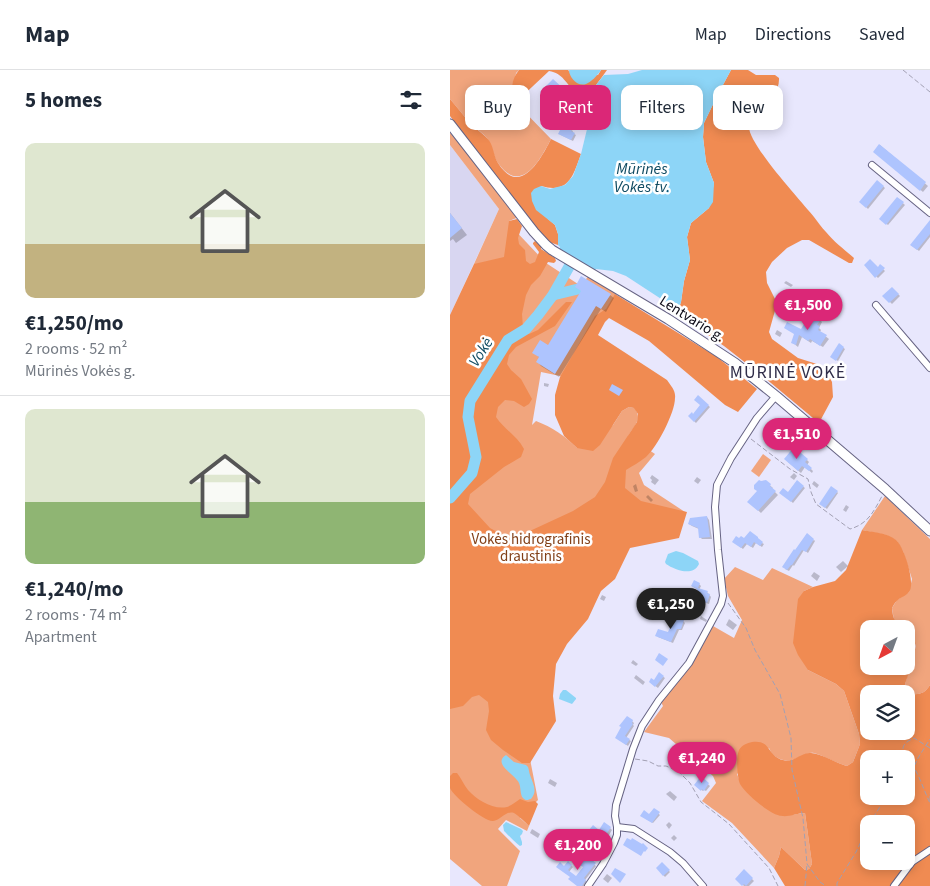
<!DOCTYPE html>
<meta charset="utf-8">
<style>
:root{--surface:#fff;--page:#f2f2f3;--text:#1f2937;--muted:#747a83;--line:#e0e1e3;--accent:#db2777}
body{margin:0;font-family:"Source Sans 3",sans-serif;background:var(--page);color:var(--text);height:100vh;display:flex;flex-direction:column;font-size:19px;white-space:nowrap}
*{box-sizing:border-box;margin:0}
p{font-size:16px;color:var(--muted)}
.icon{flex:none;width:28px;height:28px;fill:none;stroke:currentColor;stroke-width:2;stroke-linecap:round;stroke-linejoin:round}
.map{position:relative;flex:1;overflow:hidden}
.details{display:flex;flex-direction:column;background:var(--surface);width:450px}
.details>*{flex:none}
.hud{position:absolute;left:15px;top:15px;width:390px;height:45px;display:flex;gap:10px}
.needle{width:32px;rotate:221deg}
.buttons{position:absolute;left:410px;top:550px;display:grid;gap:10px}
.buttons a{display:grid;place-items:center;width:55px;height:55px;border-radius:10px;background:var(--surface);box-shadow:0 2px 12px #0003;font-size:25px}
.price{position:absolute;translate:-50% -42px;padding:0 11px;border-radius:18px;background:var(--accent);color:#fff;font-size:16px;line-height:32px;filter:drop-shadow(0 1px 2px #0008)}
.price::after{content:'';position:absolute;left:50%;top:30px;width:15px;height:11px;margin-left:-8px;background:inherit;clip-path:polygon(0 0,100% 0,50% 100%)}
.price.selected{background:#222;color:#fff}
ul{padding:0;list-style:none}
li{display:grid;align-content:center;gap:10px;height:265px;padding:0 25px}
li+li{border-top:1px solid var(--line)}
li span{display:grid;place-items:center;height:155px;border-radius:10px;color:#555}
li>.icon{margin-inline-start:auto}
span .icon{width:90px;height:90px;fill:#fffc;stroke-width:1}
li b{font-size:21px}
h2{display:flex;justify-content:space-between;align-items:center;height:60px;padding:0 25px;font-size:21px}
.pill{padding:0 18px;border-radius:10px;background:var(--surface);box-shadow:0 2px 12px #0003;font-size:18px;line-height:45px}
.pill.selected{background:var(--accent);color:#fff}
header{display:flex;align-items:center;gap:30px;box-sizing:border-box;height:70px;padding:0 25px;background:var(--surface);border-bottom:1px solid var(--line)}
header strong{font-size:24px}
nav{display:flex;gap:28px;margin-inline-start:auto;font-size:18px}
main{display:flex;flex:1;min-height:0}
.map>svg:first-child{display:block}
.built{fill:#d8d6f1}
.green{fill:#f1a57d}
.forest{fill:#f08b52;fill-rule:evenodd}
.water{fill:#8dd5f7}
.shadow{fill:#0003}
.lines{fill:none;stroke-linecap:round;stroke-linejoin:round}
.river{stroke:#8dd5f7;stroke-width:11}
.building{fill:#aec4fe}
.street-casing{stroke:#666383;stroke-width:8}
.secondary-casing{stroke:#666383;stroke-width:11}
.path{stroke:#a2a0b3;stroke-width:1;stroke-dasharray:5 2.5;stroke-linecap:butt}
.street{stroke:#fff;stroke-width:6}
.secondary{stroke:#fff;stroke-width:9}
.labels{text-anchor:middle;dominant-baseline:central;stroke-width:5;stroke-linejoin:round;paint-order:stroke}
.street-label{font-size:15px;fill:#0c0a16;stroke:#fff}
.park-label{font-size:15px;fill:#824018;stroke:#fff}
.water-label{font-size:16px;font-style:italic;fill:#0e4a61;stroke:#fff}
.quarter-label{font-size:18px;letter-spacing:1px;fill:#302d49;stroke:#fff}
</style>
<header>
<strong>Map</strong>
<nav><a>Map</a><a>Directions</a><a>Saved</a></nav>
</header>
<main>
<section class="details">
<h2>5 homes<svg class="icon" aria-label="filters" viewBox="0 0 24 24"><path d="M4 7h16M4 17h16"/><circle cx="9" cy="7" r="2"/><circle cx="15" cy="17" r="2"/></svg></h2>
<ul>
<li><span style="background:linear-gradient(#dfe7d0 65%,#c2b280 0)"><svg class="icon" aria-label="home" viewBox="0 0 24 24"><path d="M3 11l9-7 9 7M6 9v11h12V9"/></svg></span><div><b>€1,250/mo</b><p>2 rooms · 52 m²</p><p>Mūrinės Vokės g.</p></div></li>
<li><span style="background:linear-gradient(#dfe7d0 60%,#8fb573 0)"><svg class="icon" aria-label="home" viewBox="0 0 24 24"><path d="M3 11l9-7 9 7M6 9v11h12V9"/></svg></span><div><b>€1,240/mo</b><p>2 rooms · 74 m²</p><p>Apartment</p></div></li>
</ul>
</section>
<div class="map">
<svg width="480" height="816" viewBox="0 0 480 816">
<rect width="100%" height="100%" fill="#e8e7fd"/>
<!-- built -->
<polygon class="built" points="0,75 49,139 0,245"/>
<!-- green -->
<g class="green">
<path d="M0,0h69l-3,3 -3,23 3,7 35,36c-11,21 -30,57 -53,24 -5,-7 -6,-18 -11,-25 -4,-5 -12,-10 -17,-15 -7,-8 -13,-16 -20,-24z"/>
<path d="M0,63l19,21 50,63 -10,4v3l37,39 35,23 8,-11 28,17 -52,85 -24,-5 -9,53 4,-4c16,6 29,15 41,27l36,-23 9,-14 7,-4 6,1c7,12 0,17 -7,28l27,18 -16,19 5,12 41,27 -62,23 -65,107 -28,117 8,41 -18,18 9,8 -2,5 -21,-11 -8,9 22,22 -13,35h-25l-32,-27v-537l26,-58h-2l25,-55 -49,-64z"/>
<polygon points="313,384 321,390 309,407 301,401"/>
<path d="M435,426l45,43v146c-5,8 -10,10 -19,9l-6,-10 11,-38 -6,-15 -8,-3 -8,-8 -2,-12 5,-8 12,-8 3,-13 -9,-28 -6,-10 -11,-6 -24,-5z"/>
<path d="M285,497l28,13 9,-12 41,19 -9,4 4,79 28,14 8,7 15,43 1,10 -7,18 -6,4c-11,-3 -22,-10 -33,-13 -8,-1 -12,4 -19,6 -11,4 -22,-1 -26,-11l-32,26c8,23 26,30 45,42l23,-3 7,51 -3,5 -4,1 -24,-23 -2,9 -5,12 -42,-45 -30,-22 14,-18 -3,-7 -44,-38 -25,-6 19,-26 -2,-4 26,-32 26,-44 21,12 8,-18 -14,-24 -4,-17z"/>
</g>
<!-- forest -->
<g class="forest">
<path d="M69,0h50l-1,1 30,4 3,-5h6c-8,12 -17,20 -19,34 -4,-3 -9,-7 -12,-11 -10,-9 -13,-20 -27,-22l-33,31c-6,-11 -5,-22 3,-32z"/>
<path d="M281,0h17l8,5h19l4,3c1,23 -28,32 -30,47 -3,17 53,77 65,92 4,5 8,11 12,15 8,10 19,18 28,26l-2,5h-3l-40,-23h-7l-15,8 -15,14 -6,10 1,11 8,16 1,8 -7,25 3,7 26,19 22,7 6,5 6,12 1,15 -14,26 -54,-45 -41,-32 -42,-29 -3,-9 2,-6 3,-21 6,-21 -3,-23 4,-14 18,-15 5,-25 -8,-21 -3,-25 1,-14 13,-27z"/>
<path d="M0,29c7,8 13,16 20,24 5,5 12,10 17,15 7,7 6,17 11,25 22,35 43,-4 53,-24l30,15c-8,22 -12,40 -40,32l7,33 7,6 3,9v11l-9,-3 -8,-7 -91,-119z"/>
<path d="M67,149l5,7 -4,12 1,6 6,6 1,11 4,3 5,-2 4,-10 -6,-8v-1l2,-2 6,6v2l14,9 1,3 -2,2 -6,-1 -8,14 -9,9 -5,10 -4,19 1,14 6,6 9,-4 28,-28h6l-17,24 -39,21 -7,8 -2,9 4,6 10,9 11,20 -3,5 -5,3 -10,-6 -9,-1 -7,7 -2,10c8,12 21,19 28,32l-3,8 -17,10 -34,27 -2,10 22,24 16,9 13,-1 54,-25 22,-14 10,-15 8,-24 24,-36 1,-8 -4,-6 -5,-1 -7,4 -22,34 -7,6 -16,-3 -13,-12 -9,-21v-20l5,-18 35,-61 11,-7 9,-15 102,63 40,32 -19,23 -13,-7 -76,-64 -40,-23 -4,4 -7,13 69,45c4,6 9,11 8,18 0,15 -18,49 -29,59 -6,5 -14,9 -20,13l-1,18 16,13 46,11 -8,26 -49,10 -15,31 -14,12 -13,28 -21,25 -11,20 -3,32 3,25 -26,42h-8l-19,-13 -12,-10 -5,-10 3,-19 -1,-9 -9,-7 -7,2 -9,9 -13,3v-394l24,-51 30,-7 5,-36z"/>
<path d="M412,460c11,2 26,3 34,10 8,6 20,44 13,52 -2,3 -7,5 -10,7 -3,2 -5,5 -7,9 1,10 2,15 12,21h-35v37h37v-36c19,7 4,39 -1,54l6,10c9,1 14,-1 19,-9v201h-145l-11,-18 5,-12 2,-9 24,23 4,-1 3,-5 -7,-51c-7,0 -16,4 -23,3 -12,-1 -36,-22 -42,-32 -3,-7 -4,-27 -1,-34 3,-5 8,-7 13,-8 19,-3 15,14 31,18 11,3 18,-8 28,-7 11,1 25,10 36,13l6,-4 7,-18 -1,-10 -15,-43 -8,-7 -28,-14 -10,-15 -5,-12 5,-44 6,-8 9,-4 22,-6 11,-11zM419,624h37v37h-37zM419,689h37v37h-37zM419,754h37v37h-37z"/>
<path d="M3,703h4c4,5 7,12 11,17 9,10 25,20 39,17 5,-2 9,-5 13,-8l8,3 7,-1 3,3 -9,22c-4,-4 -10,-10 -15,-13 -8,-3 -14,8 -21,8 -8,1 -40,-25 -43,-33 0,-3 0,-8 0,-12z"/>
</g>
<!-- water -->
<g class="water">
<path d="M119,0h32c-3,5 -10,12 -15,14 -9,3 -17,-7 -17,-14z"/>
<polygon points="192,0 281,0 267,26 254,53 253,67 256,92 264,113 263,132 259,138 241,153 237,167 240,190 234,211 231,232 229,238 225,238 176,206 163,201 146,199 143,202 109,181 110,177 108,175 108,164 105,155 86,140 82,131 81,123 84,119 91,116 100,119 115,115 123,106 131,84 138,55 139,26 142,20 154,5 178,4"/>
<path d="M226,481l7,2 15,8 1,3c-6,13 -24,6 -33,0l-1,-2 3,-8z"/>
<polygon points="113,620 116,620 126,628 126,629 122,634 109,629 110,624"/>
<path d="M56,685l8,7 12,3 2,2c1,3 1,5 2,8 3,9 8,16 1,24 -4,1 -5,2 -8,-1 -3,-3 -2,-11 -4,-15 -4,-9 -27,-19 -13,-28z"/>
<path d="M56,752l15,7 2,2 -1,3 -2,2 2,6v3l-2,1c-3,-2 -13,-12 -16,-15l-1,-6z"/>
</g>
<!-- shadow -->
<g class="shadow">
<polygon points="103,11 116,24 113,27 106,20 97,28 92,22"/>
<polygon points="121,60 123,61 122,63 126,65 123,71 111,65"/>
<polygon points="430,75 478,116 473,122 427,84"/>
<polygon points="428,112 435,118 418,139 411,132"/>
<polygon points="447,128 455,135 438,155 431,149"/>
<polygon points="0,143 17,165 6,173 3,169 0,171"/>
<polygon points="480,156 480,167 469,181 461,175"/>
<polygon points="415,195 428,198 430,196 435,201 428,208"/>
<polygon points="336,211 343,215 341,217 334,213"/>
<polygon points="126,217 160,225 164,228 156,242 151,239 109,307 91,296 88,292 90,288 84,282 98,276 132,222"/>
<polygon points="442,218 450,226 442,234 434,226"/>
<polygon points="370,250 372,252 369,258 371,260 370,262 379,269 373,277 362,271 361,273 352,267 348,277 343,273 346,264"/>
<polygon points="327,260 332,263 330,267 325,264"/>
<polygon points="389,275 395,279 388,291 383,288"/>
<polygon points="94,313 99,314 98,317 94,316"/>
<polygon points="248,327 260,337 246,353 239,346 243,345 251,335"/>
<polygon points="357,390 359,392 357,395 363,401 362,403 355,397 351,403 338,392"/>
<polygon points="344,403 347,406 344,410 340,407"/>
<polygon points="202,405 209,410 205,415 201,412 202,410 200,408"/>
<polygon points="247,407 251,410 248,414 244,411"/>
<polygon points="364,411 369,415 367,418 362,414"/>
<polygon points="316,412 323,418 322,419 328,425 311,443 299,432"/>
<polygon points="347,412 355,418 343,433 331,422 338,424"/>
<polygon points="186,414 188,421 185,422 183,416"/>
<polygon points="387,422 388,423 377,439 372,435"/>
<polygon points="198,425 203,430 201,432 196,427"/>
<polygon points="396,435 399,437 396,442 393,440"/>
<polygon points="257,447 259,450 262,469 252,469 250,467 249,459 242,456 239,454"/>
<polygon points="289,470 312,473 314,474 312,477 306,473 303,478 297,474 293,479 285,473"/>
<polygon points="364,470 365,471 358,483 354,480 344,496 343,495 339,501 335,499 344,481"/>
<polygon points="393,491 398,496 391,502 386,497"/>
<polygon points="364,502 370,506 367,511 361,506"/>
<polygon points="249,514 251,516 249,520 257,522 261,527 259,534 247,530 245,528 248,520 242,516"/>
<polygon points="152,525 156,527 154,531 150,529"/>
<polygon points="251,546 257,550 256,552 250,549"/>
<polygon points="279,549 287,555 283,560 276,555"/>
<polygon points="233,551 235,553 232,560 229,560 223,573 208,567 218,564"/>
<polygon points="183,590 188,594 186,596 181,593"/>
<polygon points="209,604 215,608 208,618 200,612 204,611"/>
<polygon points="186,605 195,612 193,615 184,608"/>
<polygon points="177,647 184,653 183,655 184,656 176,668 181,671 178,676 168,669"/>
<polygon points="251,708 260,716 256,721 254,720 253,721 245,715"/>
<polygon points="100,709 107,713 105,717 98,713"/>
<polygon points="220,721 227,727 224,731 216,724"/>
<polygon points="204,740 210,745 203,753 193,747 199,746"/>
<polygon points="219,752 222,755 219,759 216,755"/>
<polygon points="160,758 162,760 152,777 156,781 154,784 141,774 149,761"/>
<polygon points="82,759 90,764 88,768 80,763"/>
<polygon points="224,765 227,768 224,771 221,768"/>
<polygon points="135,787 146,796 135,810 137,812 134,816 129,816 115,798 118,793 123,797 119,802 126,808 134,797"/>
<polygon points="212,794 220,802 215,807 207,798"/>
<polygon points="294,801 304,811 299,816 294,816 287,809"/>
<polygon points="157,804 162,808 158,813 153,809"/>
</g>
<g class="lines">
<!-- river -->
<g class="river">
<polyline points="103,225 128,219"/>
<polyline points="0,428 22,403 26,387 18,347 20,331 58,270 76,259 88,245 103,225 120,195"/>
</g>
</g>
<!-- building -->
<g class="building">
<polygon points="103,9 116,21 111,26 103,19 95,27 90,22"/>
<polygon points="113,54 122,59 121,61 125,63 121,70 108,64"/>
<polygon points="429,74 476,112 470,121 423,82"/>
<polygon points="427,110 434,116 416,138 409,132"/>
<polygon points="447,127 454,132 436,155 429,149"/>
<polygon points="0,143 12,158 0,168"/>
<polygon points="480,150 480,164 467,180 460,175"/>
<polygon points="420,189 428,197 430,194 435,198 425,208 414,195"/>
<polygon points="131,206 161,224 151,239 146,236 105,304 86,292 89,287 82,283 90,270 98,275 131,221 125,217"/>
<polygon points="442,217 449,224 439,233 432,226"/>
<polygon points="361,243 371,249 367,255 370,256 368,260 377,265 370,276 360,269 358,271 349,265 346,275 341,273 344,264 334,258 337,252 351,259"/>
<polygon points="389,273 394,277 386,291 380,287"/>
<polygon points="162,314 173,320 169,326 159,320"/>
<polygon points="248,325 259,335 244,352 238,346 242,342 243,344 250,335 244,330"/>
<polygon points="344,377 358,389 355,392 362,398 359,401 352,396 348,401 334,389"/>
<polygon points="309,410 311,411 316,410 321,414 320,416 326,421 308,441 297,432 307,421 304,419 304,415"/>
<polygon points="347,410 354,416 341,432 329,423 333,418 338,422"/>
<polygon points="381,416 388,421 375,438 369,434"/>
<polygon points="257,446 260,467 249,468 248,458 238,454 240,448"/>
<polygon points="300,461 308,467 308,468 313,472 310,476 304,472 301,477 295,473 291,478 282,472 286,466 289,468 291,466 294,468"/>
<polygon points="357,463 364,469 356,482 352,480 342,495 341,495 337,500 332,497 344,479 345,480"/>
<polygon points="244,510 250,513 248,518 258,521 257,523 260,524 257,533 244,528 247,519 241,516"/>
<polygon points="217,522 244,532 242,538 215,528"/>
<polygon points="225,546 234,550 231,559 227,559 221,572 205,566 208,559 218,562"/>
<polygon points="209,583 218,589 213,596 205,590"/>
<polygon points="209,602 214,606 205,617 199,612 201,608 204,610"/>
<polygon points="177,646 183,650 182,653 183,654 175,666 180,669 176,675 165,668 171,657 169,656"/>
<polygon points="251,706 259,713 254,721 252,719 251,721 244,715"/>
<polygon points="204,738 210,742 202,753 190,746 194,740 199,744"/>
<polygon points="154,752 161,757 150,774 155,778 151,783 137,772 144,763 139,760 143,755 149,760"/>
<polygon points="177,768 181,770 182,768 192,774 193,773 198,778 195,782 194,781 191,786 173,775"/>
<polygon points="135,785 146,793 134,808 136,810 132,816 127,816 118,809 120,807 106,797 110,792 114,796 118,791 122,795 118,800 126,806 133,797 128,794"/>
<polygon points="212,792 220,800 213,806 206,798"/>
<polygon points="165,798 176,804 170,813 161,804"/>
<polygon points="294,799 303,808 296,816 294,814 292,816 285,809"/>
</g>
<g class="lines">
<defs>
<g id="street">
<polyline points="422,95 480,143"/>
<polyline points="426,235 480,298"/>
<polyline points="167,757 184,759 220,782 233,793 253,816"/>
<polyline points="138,816 153,794 164,773 167,765 167,757 165,746 166,735 183,679 192,656 209,630 239,593 271,534 273,526 268,480 265,437 267,415 281,388 307,348 326,326"/>
<polyline points="444,816 462,792 480,780"/>
</g>
<polyline id="secondary" points="0,54 84,162 96,175 102,180 218,249 285,293 326,326 435,419 480,461"/>
</defs>
<!-- street casing -->
<use href="#street" class="street-casing"/>
<!-- secondary casing -->
<use href="#secondary" class="secondary-casing"/>
<!-- path -->
<g class="path">
<polyline points="453,0 480,22"/>
<path d="M301,369l39,30 18,10 3,13 5,12 34,25c18,-5 24,-18 32,-33"/>
<polyline points="278,533 296,558 305,580 330,624 341,668 342,700 353,748 357,794 370,812 376,816"/>
<path d="M480,678l-16,-10c-4,2 -11,5 -11,11 0,5 8,12 10,17 7,11 11,25 17,37"/>
<polyline points="185,689 198,691 208,696 216,696 228,701 240,713 251,732 279,754 319,798 328,816"/>
<polyline points="456,708 462,701 468,688 480,669"/>
<polyline points="480,731 480,723"/>
<polyline points="419,754 437,726"/>
<polyline points="355,816 357,794"/>
<polyline points="387,816 387,813 406,782 419,755"/>
</g>
<!-- street -->
<use href="#street" class="street"/>
<!-- secondary -->
<use href="#secondary" class="secondary"/>
</g>
<g class="labels">
<!-- street labels -->
<g class="street-label">
<text transform="translate(242 249) rotate(32)">Lentvario g.</text>
</g>
<!-- park labels -->
<g class="park-label">
<text x="81" y="469">Vokės hidrografinis<tspan x="81" dy="17">draustinis</tspan></text>
</g>
<!-- water labels -->
<g class="water-label">
<text x="192" y="99">Mūrinės<tspan x="192" dy="18">Vokės tv.</tspan></text>
<text transform="translate(31 282) rotate(-58)">Vokė</text>
</g>
<!-- quarter labels -->
<g class="quarter-label">
<text x="338" y="302">MŪRINĖ VOKĖ</text>
</g>
</g>
</svg>
<div class="buttons">
<a><svg class="needle" viewBox="-14 -14 28 28"><path d="M0-13l5 13h-10z" fill="#e53935"/><path d="M0 13l5-13h-10z" fill="#747a83"/></svg></a>
<a><svg class="icon" aria-label="layers" viewBox="0 0 24 24"><path d="M12 4l9 5-9 5-9-5zM3 14l9 5 9-5"/></svg></a>
<a>+</a>
<a>−</a>
</div>
<b class="price" style="left:358px;top:261px">€1,500</b>
<b class="price" style="left:347px;top:390px">€1,510</b>
<b class="price selected" style="left:221px;top:560px">€1,250</b>
<b class="price" style="left:252px;top:714px">€1,240</b>
<b class="price" style="left:128px;top:801px">€1,200</b>
<div class="hud">
<a class="pill">Buy</a>
<a class="pill selected">Rent</a>
<a class="pill">Filters</a>
<a class="pill">New</a>
</div>
</div>
</main>
